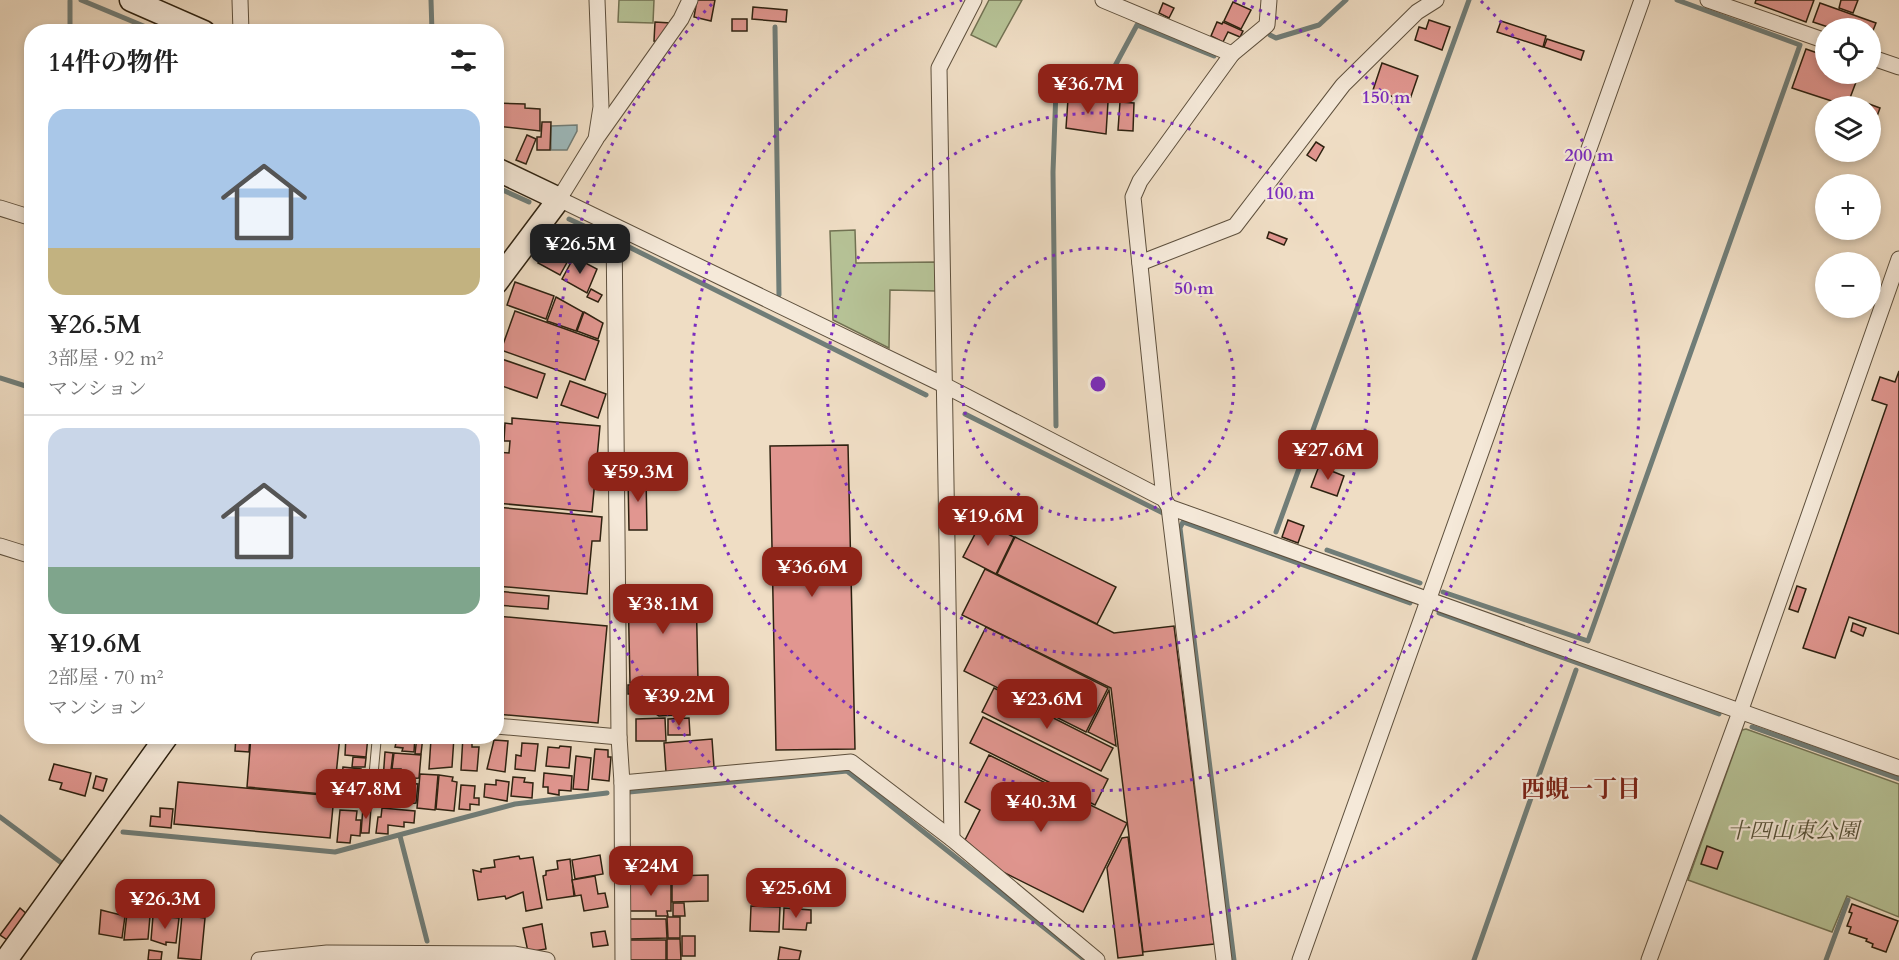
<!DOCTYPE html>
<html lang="ja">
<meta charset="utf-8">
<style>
:root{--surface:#fff;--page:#f2f2f2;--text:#222;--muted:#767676;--line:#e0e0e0;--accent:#8f2418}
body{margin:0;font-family:Cardo,"Noto Serif JP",serif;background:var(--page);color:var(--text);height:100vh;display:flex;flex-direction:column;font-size:22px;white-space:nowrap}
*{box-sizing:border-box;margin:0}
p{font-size:20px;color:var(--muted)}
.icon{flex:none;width:33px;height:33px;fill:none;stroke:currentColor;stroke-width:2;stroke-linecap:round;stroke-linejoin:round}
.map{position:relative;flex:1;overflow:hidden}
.panel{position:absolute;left:24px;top:24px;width:480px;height:720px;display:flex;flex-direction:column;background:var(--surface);border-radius:24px;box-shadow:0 3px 9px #0003}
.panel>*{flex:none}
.buttons{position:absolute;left:1815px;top:18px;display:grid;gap:12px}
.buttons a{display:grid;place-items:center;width:66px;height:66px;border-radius:50%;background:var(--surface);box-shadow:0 3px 9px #0003;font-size:30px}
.price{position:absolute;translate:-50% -51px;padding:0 14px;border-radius:12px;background:var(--accent);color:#fff;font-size:20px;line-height:39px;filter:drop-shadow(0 2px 3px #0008)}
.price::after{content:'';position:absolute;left:50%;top:36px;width:18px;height:14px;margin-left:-9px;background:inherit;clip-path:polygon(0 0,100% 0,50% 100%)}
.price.on{background:#222;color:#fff}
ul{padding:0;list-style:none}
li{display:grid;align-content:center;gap:12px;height:318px;padding:0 24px}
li+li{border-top:2px solid var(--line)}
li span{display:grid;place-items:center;height:186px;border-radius:18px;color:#555}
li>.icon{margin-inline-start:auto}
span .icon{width:108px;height:108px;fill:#fffc;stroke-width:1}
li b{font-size:26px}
h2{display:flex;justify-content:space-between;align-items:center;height:72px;padding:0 24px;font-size:26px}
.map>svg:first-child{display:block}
.green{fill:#b6c296;stroke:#727253;stroke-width:1.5}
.water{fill:#9dbabd;stroke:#707d78;stroke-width:1.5}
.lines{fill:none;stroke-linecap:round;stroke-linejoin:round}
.stream{stroke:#707d78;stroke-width:5}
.building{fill:#e19690;stroke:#2d2110;stroke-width:1.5}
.lane-casing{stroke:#5e503d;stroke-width:10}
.street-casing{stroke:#5e503d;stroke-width:17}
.secondary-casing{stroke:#2d2110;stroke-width:25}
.lane{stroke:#f5e9d9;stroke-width:8}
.street{stroke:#f5e9d9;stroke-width:15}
.secondary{stroke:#f5e9d9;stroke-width:22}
.ring{fill:none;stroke:#7b2cbf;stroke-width:3;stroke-dasharray:3 6}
.labels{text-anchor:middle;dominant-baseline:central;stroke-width:4.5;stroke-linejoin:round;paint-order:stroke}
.park-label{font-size:22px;font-style:italic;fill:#565138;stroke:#f5e9d9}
.neighbourhood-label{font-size:24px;font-weight:bold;fill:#7a1f14;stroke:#f5e9d9}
.centre{fill:#7b2cbf;stroke:#f5e9d9;stroke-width:3}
.ring-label{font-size:18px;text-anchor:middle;font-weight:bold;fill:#7b2cbf;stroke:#f5e9d9;stroke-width:4.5;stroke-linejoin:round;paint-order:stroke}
</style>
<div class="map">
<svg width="1899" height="960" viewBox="0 0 1899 960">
<rect width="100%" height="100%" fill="#efddc4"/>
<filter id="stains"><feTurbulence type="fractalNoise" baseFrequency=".00333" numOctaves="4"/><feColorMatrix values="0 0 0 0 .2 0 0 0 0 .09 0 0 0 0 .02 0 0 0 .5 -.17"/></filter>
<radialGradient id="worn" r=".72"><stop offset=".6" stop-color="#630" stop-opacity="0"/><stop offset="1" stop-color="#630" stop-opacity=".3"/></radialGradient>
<!-- green -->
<g class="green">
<polygon points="619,0 654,0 653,23 618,22"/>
<polygon points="989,0 1022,0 996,47 971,35"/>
<polygon points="855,230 856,263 936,262 936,291 890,290 889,348 833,320 830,231"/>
<polygon points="1746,729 1899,784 1899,917 1847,896 1832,932 1688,880 1742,730"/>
</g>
<!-- water -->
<polygon class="water" points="577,125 577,131 567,150 551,150 551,126"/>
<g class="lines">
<!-- stream -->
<g class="stream">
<polyline points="81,0 158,32"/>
<polyline points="431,0 432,32"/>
<polyline points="775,27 779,295"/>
<polyline points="70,32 70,1"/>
<polyline points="1270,35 1276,38 1319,25 1346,0"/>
<polyline points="496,187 529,202"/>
<polyline points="569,219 599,233"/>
<polyline points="623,244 926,395"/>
<polyline points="0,378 32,388"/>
<polyline points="965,414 1163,513"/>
<polyline points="1056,426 1053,172 1056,90 1102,90 1137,25 1214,56"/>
<polyline points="1276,532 1469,0"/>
<polyline points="1327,550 1420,583"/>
<polyline points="1443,592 1588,641 1800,45 1677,0"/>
<polyline points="1439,613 1719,714"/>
<polyline points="1752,727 1899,779"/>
<polyline points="629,792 847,771 1085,960"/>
<polyline points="0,817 63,864 65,861"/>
<polyline points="123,832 335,852 515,804 607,793"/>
<polyline points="400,836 427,941"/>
<polyline points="1234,960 1180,528 1183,522 1410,603"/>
<polyline points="1474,960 1576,670"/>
<polyline points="1826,960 1848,900"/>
</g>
</g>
<!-- building -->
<g class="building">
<polygon points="697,0 715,0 711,21 694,17"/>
<polygon points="1756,0 1814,0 1806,22 1755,3"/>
<polygon points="1841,0 1858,0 1853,13 1839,8"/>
<polygon points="1233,2 1251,10 1241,29 1224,21"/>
<polygon points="1163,3 1174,8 1169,18 1159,13"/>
<polygon points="1820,3 1876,23 1870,38 1870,28 1831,28 1813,22"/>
<polygon points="753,7 787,10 786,22 752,19"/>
<rect x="732" y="19" width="15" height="12"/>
<polygon points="1429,20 1450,27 1442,50 1415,40 1419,27 1426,29"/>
<polygon points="1501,21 1546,36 1543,47 1497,32"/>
<polygon points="655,22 670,23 660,42 654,41"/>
<polygon points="1217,22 1222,24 1223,22 1243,31 1240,37 1228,32 1223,42 1211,36"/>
<polygon points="1547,39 1584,51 1581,60 1544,47"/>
<polygon points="1806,49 1826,56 1826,74 1859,74 1847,106 1792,88"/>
<polygon points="1382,63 1418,76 1409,102 1373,90"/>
<polygon points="1084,97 1101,98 1101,101 1108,102 1106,134 1066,128 1068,99 1084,100"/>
<polygon points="1861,101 1880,108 1876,119 1870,117 1870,106 1859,106"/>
<polygon points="1120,102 1134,103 1133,131 1118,130"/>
<polygon points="496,103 525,104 525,108 540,109 540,131 496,126"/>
<polygon points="542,122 551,122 550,150 537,150 537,137 541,137"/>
<polygon points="527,135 536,139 526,164 516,160"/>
<polygon points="1316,142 1324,147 1316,161 1307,155"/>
<polygon points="1269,232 1287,239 1284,245 1267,238"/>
<polygon points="548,245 570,257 560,275 538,263"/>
<polygon points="574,257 597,269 587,293 562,279"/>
<polygon points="515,282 554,296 546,319 507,305"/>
<polygon points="591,289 602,295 598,302 587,297"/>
<polygon points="556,297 583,312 576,331 547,321"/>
<polygon points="515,311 599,341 585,380 501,350"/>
<polygon points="584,312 603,323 598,339 577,331"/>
<polygon points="496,357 545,374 537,398 496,384"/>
<polygon points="1899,371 1899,634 1849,617 1835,658 1803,648 1887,405 1872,400 1880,377 1895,382"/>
<polygon points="570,381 606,394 598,418 561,405"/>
<polygon points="512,418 600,426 592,512 496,503 496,452 509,453 510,441 504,441 505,423 512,424"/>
<polygon points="848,445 855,749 776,750 770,446"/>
<polygon points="1319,466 1344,476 1337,496 1311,487"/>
<polygon points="628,476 646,476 647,530 629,530"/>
<polygon points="496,507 602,517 600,541 592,541 587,594 496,586"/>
<polygon points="978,519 1014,537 996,574 963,557 976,532 972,530"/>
<polygon points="1288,520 1304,526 1298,543 1282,537"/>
<polygon points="1015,537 1116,587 1097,624 997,574"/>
<polygon points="985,569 1114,633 1174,626 1214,944 1143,952 1111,688 962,615"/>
<polygon points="1797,586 1806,589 1798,612 1789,609"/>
<polygon points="696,587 698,681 630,683 628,588"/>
<polygon points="496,591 549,596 548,609 496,605"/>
<polygon points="496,616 607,626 598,723 496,714"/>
<polygon points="1853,623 1866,628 1863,636 1851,631"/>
<polygon points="986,627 1108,688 1086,732 964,671"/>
<polygon points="675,684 675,693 628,694 628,685"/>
<polygon points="994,688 1113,748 1101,771 982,712"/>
<polygon points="1109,690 1116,746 1088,732"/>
<polygon points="690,696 690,714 659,716 656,714 656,697"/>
<rect x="641" y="697" width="13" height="10"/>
<polygon points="983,717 1108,779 1095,805 970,743"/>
<polygon points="665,718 666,741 636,741 636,719"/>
<polygon points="689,718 690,735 668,735 668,719"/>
<polygon points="236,736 250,736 249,752 235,751"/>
<polygon points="251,736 340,736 334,795 247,787"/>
<polygon points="346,736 368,736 366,757 345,755"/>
<polygon points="387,736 415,736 414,752 402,751 403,748 395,747 396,743 387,743"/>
<polygon points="417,736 423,736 421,754 415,754"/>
<polygon points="437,736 454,737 452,767 429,769 431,739 437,739"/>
<polygon points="463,736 472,737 472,747 479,747 477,771 461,770"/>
<polygon points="712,739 714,767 666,772 664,743"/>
<polygon points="494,740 508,741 505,772 487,769"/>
<polygon points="522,743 538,744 535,771 515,769 516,755 521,756"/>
<polygon points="560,746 571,747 569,768 546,766 548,747 559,748"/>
<polygon points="595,749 608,750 608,757 611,757 609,781 592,779"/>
<polygon points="385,752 393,753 391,770 400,770 399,781 383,780"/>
<polygon points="394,753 421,755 419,778 400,779 401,769 392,769"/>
<polygon points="989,755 1127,823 1083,912 999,870 965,840 980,810 965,802"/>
<polygon points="576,756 591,758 588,790 573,789"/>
<polygon points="353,757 366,758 365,767 352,767"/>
<polygon points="54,764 91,773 85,796 60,789 62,783 49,780"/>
<polygon points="343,767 361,769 360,779 342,777"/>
<polygon points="544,773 572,776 571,791 559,790 559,795 548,793 548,787 543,787"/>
<polygon points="420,774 438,775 435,810 417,808"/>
<polygon points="439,775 453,777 452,781 457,782 454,811 436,809"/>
<polygon points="96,776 107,779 103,791 93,788"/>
<polygon points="513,777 525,778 524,782 533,783 532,798 511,796"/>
<polygon points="496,780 509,782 507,801 484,797 485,784 496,785"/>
<polygon points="178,782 334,796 330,838 174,824"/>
<polygon points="341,782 360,784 362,802 339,800"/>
<polygon points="394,782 418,784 416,803 395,805 396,799 382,798 383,790 393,788"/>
<polygon points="461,785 475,786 474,798 479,798 479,805 470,804 470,810 459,809"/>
<polygon points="363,807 371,808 369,833 361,833"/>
<polygon points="160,808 173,809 171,828 150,826 151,816 160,817"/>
<polygon points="382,808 415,811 414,823 404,822 404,827 388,825 388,834 376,833 378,817 381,817"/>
<polygon points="340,810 357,811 356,820 361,820 360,836 351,835 350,843 337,842"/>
<polygon points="1128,837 1143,955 1118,958 1107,868 1122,838"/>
<polygon points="1707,846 1723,852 1717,869 1701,864"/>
<polygon points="600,855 603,874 575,879 572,860"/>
<polygon points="519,856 520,859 533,857 542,908 526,911 523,892 506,899 505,896 478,900 473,870 481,872 481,869 495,867 494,860"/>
<polygon points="570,859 574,896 547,900 543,876 546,875 546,871 558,869 557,861"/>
<polygon points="708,875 708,901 672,902 672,876"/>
<polygon points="595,876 598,894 605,893 608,907 584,911 581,895 575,896 572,880"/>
<polygon points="630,882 671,882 671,911 667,911 668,916 656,916 656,911 630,911"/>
<polygon points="673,903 684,903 685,916 673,916"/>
<polygon points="1852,904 1898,921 1886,952 1872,947 1873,944 1866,941 1867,939 1849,933 1851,927 1847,926 1852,913 1849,912"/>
<polygon points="751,906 780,907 779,932 750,931"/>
<polygon points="20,908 28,915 9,941 0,935"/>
<polygon points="784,908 811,910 811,923 807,923 806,930 783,929"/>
<polygon points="101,910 125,916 122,938 99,934"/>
<polygon points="127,913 150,916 148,939 124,940"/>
<polygon points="182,915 205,918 201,960 178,958"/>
<polygon points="153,916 179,918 176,943 166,942 166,945 151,940"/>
<polygon points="667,917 680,917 680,938 668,938"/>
<polygon points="629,919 666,919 667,938 629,939"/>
<polygon points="542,924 546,949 528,952 523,928"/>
<polygon points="605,931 608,945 593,947 591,933"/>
<rect x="682" y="936" width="13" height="20"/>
<polygon points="667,939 680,939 681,960 667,960"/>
<rect x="630" y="940" width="36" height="20"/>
<polygon points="780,947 801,951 799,960 778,960"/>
<polygon points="149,950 162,952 161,960 148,960"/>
</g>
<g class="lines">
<defs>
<polyline id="lane" points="371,802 377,736"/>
<g id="street">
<polyline points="240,0 241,32"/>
<polyline points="597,0 601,107 596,139 559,199 944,385 1164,499 1169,507 1224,960"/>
<polyline points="1103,0 1232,54 1267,25 1269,0"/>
<polyline points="1708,0 1826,41"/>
<polyline points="1870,57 1899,67"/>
<polyline points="598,136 681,19 690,0"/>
<polyline points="0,208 32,218"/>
<polyline points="614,226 619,737 622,783 851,762 952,839 1097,960"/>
<polyline points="1140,263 1235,226 1343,85 1417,12 1436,0"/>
<polyline points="1164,499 1133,197 1140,181 1232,54"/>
<polyline points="1169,507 1899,768"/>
<polyline points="0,546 32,556"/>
<polyline points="496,726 619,737"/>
<polyline points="622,783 623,960"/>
<polyline points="952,839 939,68 974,0"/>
<polyline points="259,960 327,953 515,954 547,960"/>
<polyline points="1300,960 1642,0"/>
<polyline points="1649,960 1740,712 1899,259"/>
</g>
<g id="secondary">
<polyline points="131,0 204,32"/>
<polyline points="496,169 559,199 496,283"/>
<polyline points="6,960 167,736"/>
</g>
</defs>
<!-- lane casing -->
<use href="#lane" class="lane-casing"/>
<!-- street casing -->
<use href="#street" class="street-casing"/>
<!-- secondary casing -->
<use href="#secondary" class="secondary-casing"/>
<!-- lane -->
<use href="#lane" class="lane"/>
<!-- street -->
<use href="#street" class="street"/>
<!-- secondary -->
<use href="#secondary" class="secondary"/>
</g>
<!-- distance rings -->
<g class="ring">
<circle cx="1098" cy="384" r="136"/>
<circle cx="1098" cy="384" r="271"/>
<path d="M1234 0A407 407 0 1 1 962 0"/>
<path d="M1481 1A542 542 0 1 1 715 1"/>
</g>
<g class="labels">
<!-- park labels -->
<g class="park-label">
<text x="1793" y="831">十四山東公園</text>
</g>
<!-- neighbourhood labels -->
<g class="neighbourhood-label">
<text x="1581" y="789">西蜆一丁目</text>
</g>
</g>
<circle cx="1098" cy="384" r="9" class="centre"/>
<g class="ring-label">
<text x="1386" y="103">150 m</text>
<text x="1589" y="161">200 m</text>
<text x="1290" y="199">100 m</text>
<text x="1194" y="294">50 m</text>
</g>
<rect width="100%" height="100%" filter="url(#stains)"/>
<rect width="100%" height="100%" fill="url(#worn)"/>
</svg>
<div class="buttons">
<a><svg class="icon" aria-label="locate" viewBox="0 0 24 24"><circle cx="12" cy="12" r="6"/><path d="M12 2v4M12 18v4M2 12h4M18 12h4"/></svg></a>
<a><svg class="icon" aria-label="layers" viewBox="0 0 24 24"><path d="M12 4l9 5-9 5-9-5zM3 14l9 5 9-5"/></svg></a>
<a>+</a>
<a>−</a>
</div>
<b class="price" style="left:1088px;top:115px">¥36.7M</b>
<b class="price on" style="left:580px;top:275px">¥26.5M</b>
<b class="price" style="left:1328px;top:481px">¥27.6M</b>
<b class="price" style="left:638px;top:503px">¥59.3M</b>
<b class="price" style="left:988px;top:547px">¥19.6M</b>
<b class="price" style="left:812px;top:598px">¥36.6M</b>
<b class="price" style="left:663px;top:635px">¥38.1M</b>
<b class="price" style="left:679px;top:727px">¥39.2M</b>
<b class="price" style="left:1047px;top:730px">¥23.6M</b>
<b class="price" style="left:366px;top:820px">¥47.8M</b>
<b class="price" style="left:1041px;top:833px">¥40.3M</b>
<b class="price" style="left:651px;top:897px">¥24M</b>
<b class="price" style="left:796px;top:919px">¥25.6M</b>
<b class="price" style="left:165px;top:930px">¥26.3M</b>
<section class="panel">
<h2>14件の物件<svg class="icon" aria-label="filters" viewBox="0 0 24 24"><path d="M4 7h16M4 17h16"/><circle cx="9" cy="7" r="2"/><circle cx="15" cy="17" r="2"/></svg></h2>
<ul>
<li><span style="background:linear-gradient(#a9c7e8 75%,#c2b280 0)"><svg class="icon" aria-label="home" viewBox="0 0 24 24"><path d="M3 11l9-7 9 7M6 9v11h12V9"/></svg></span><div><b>¥26.5M</b><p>3部屋 · 92 m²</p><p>マンション</p></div></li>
<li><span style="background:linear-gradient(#c9d6e8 75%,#7fa58c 0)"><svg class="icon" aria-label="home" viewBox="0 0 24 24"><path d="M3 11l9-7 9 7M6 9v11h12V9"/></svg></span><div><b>¥19.6M</b><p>2部屋 · 70 m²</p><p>マンション</p></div></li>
</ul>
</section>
</div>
